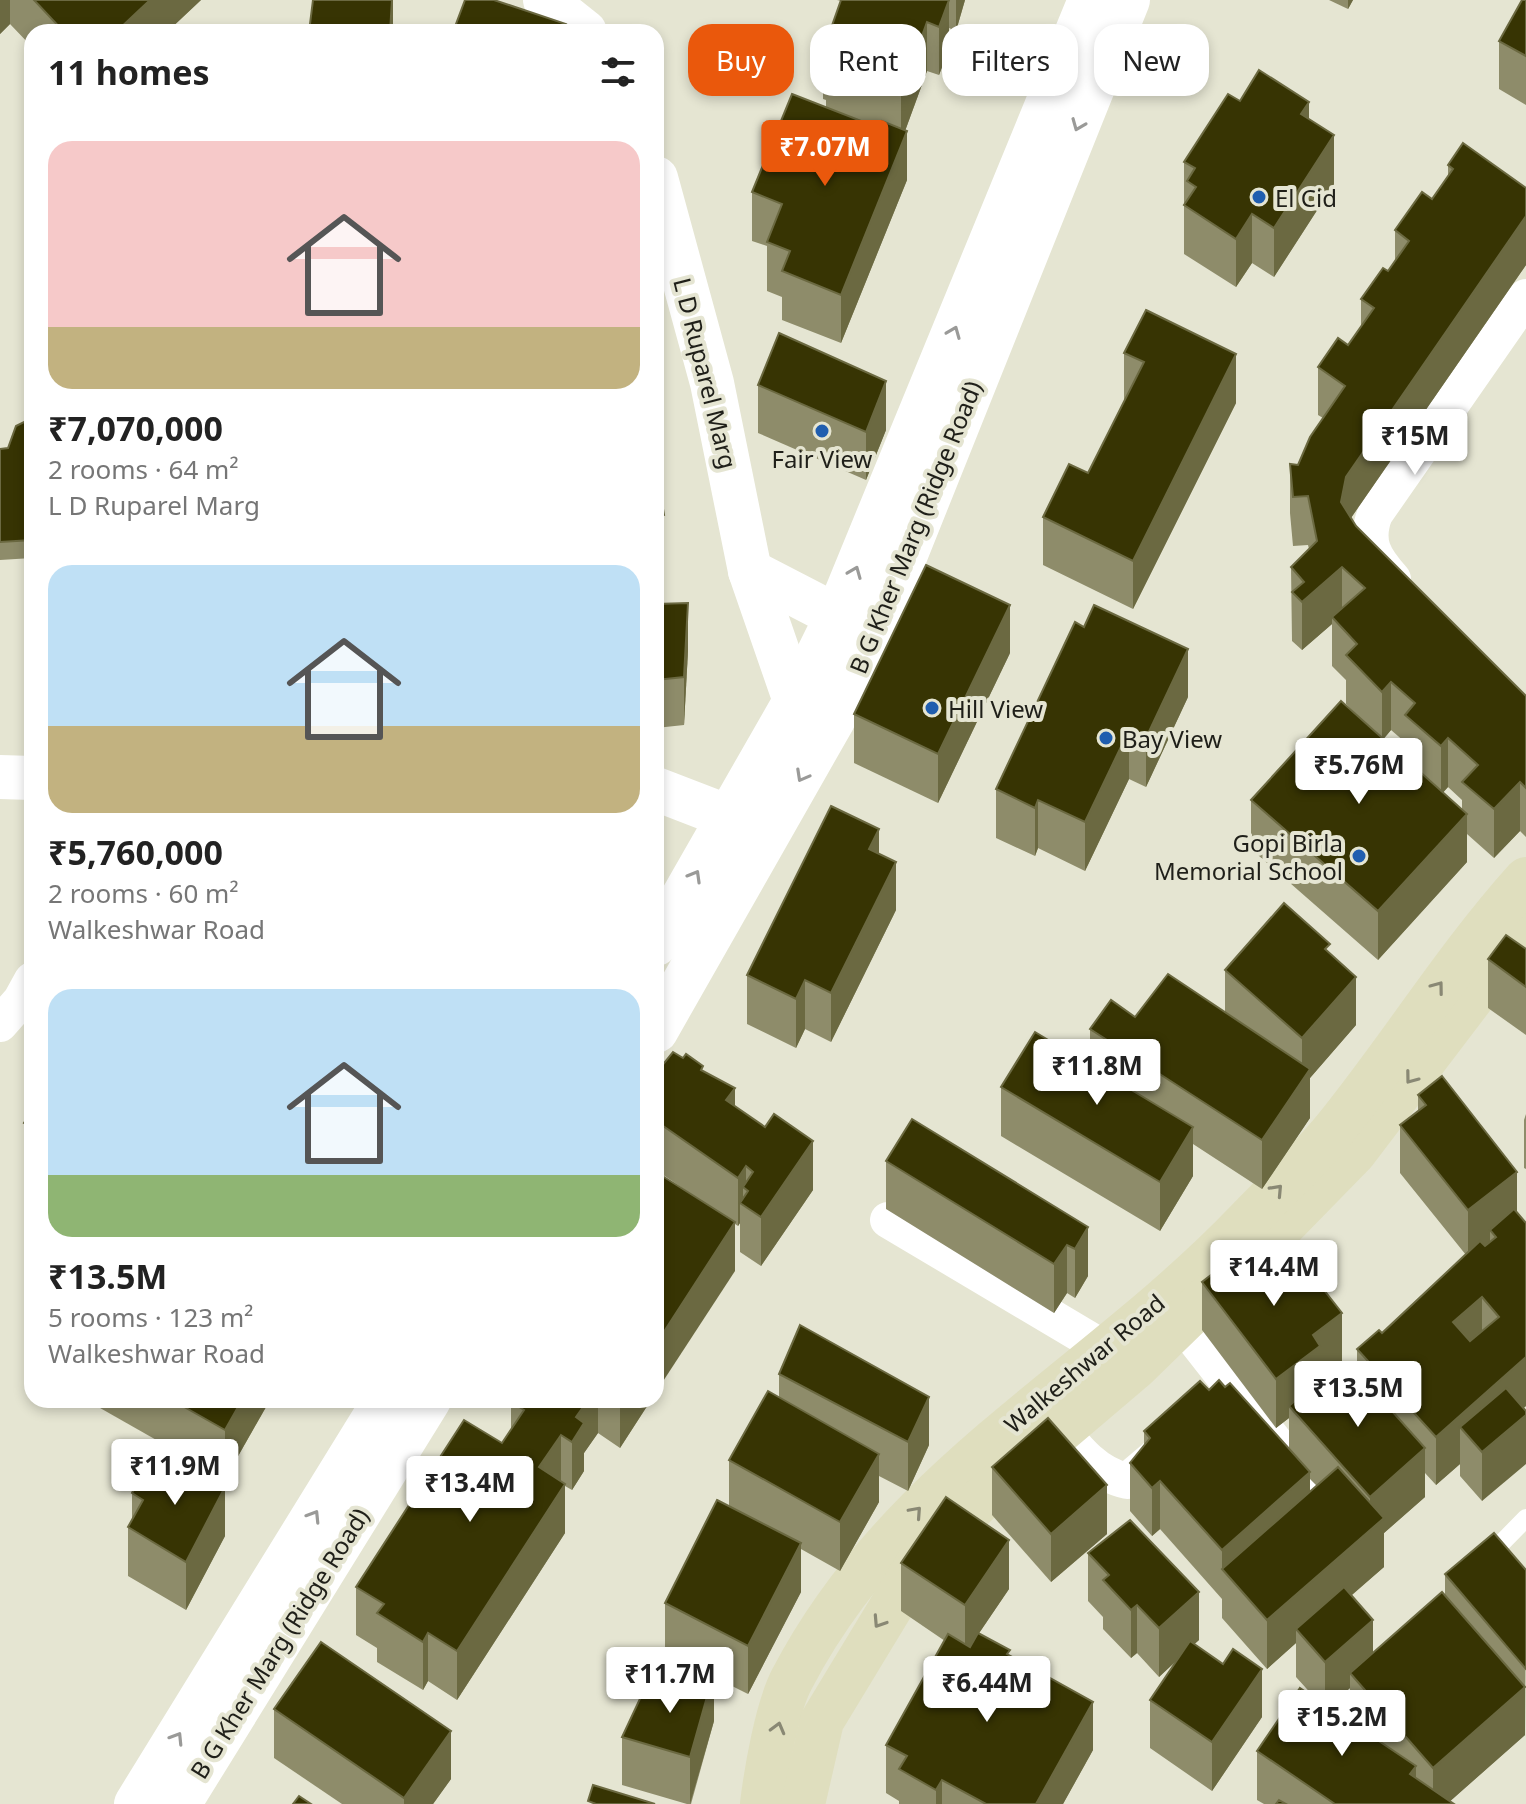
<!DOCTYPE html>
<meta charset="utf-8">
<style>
:root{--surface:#fff;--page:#f2f2f2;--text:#222;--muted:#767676;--accent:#ea580c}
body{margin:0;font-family:"Noto Sans",sans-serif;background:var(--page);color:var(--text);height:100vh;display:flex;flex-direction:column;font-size:30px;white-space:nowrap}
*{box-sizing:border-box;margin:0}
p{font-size:26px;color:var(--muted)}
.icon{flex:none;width:44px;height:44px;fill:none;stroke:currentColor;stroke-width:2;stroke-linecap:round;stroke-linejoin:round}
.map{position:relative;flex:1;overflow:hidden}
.side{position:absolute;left:24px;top:24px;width:640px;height:1384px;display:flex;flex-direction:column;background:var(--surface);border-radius:24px;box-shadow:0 4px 12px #0003}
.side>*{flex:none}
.guide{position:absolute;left:688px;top:24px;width:718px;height:72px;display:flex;gap:16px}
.price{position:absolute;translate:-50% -68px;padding:0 18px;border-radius:8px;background:#fff;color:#222;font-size:26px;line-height:52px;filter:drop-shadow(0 2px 4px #0008)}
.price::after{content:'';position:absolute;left:50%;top:48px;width:24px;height:18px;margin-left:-12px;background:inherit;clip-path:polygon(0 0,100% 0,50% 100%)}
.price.current{background:var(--accent);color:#fff}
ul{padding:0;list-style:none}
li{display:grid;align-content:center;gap:16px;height:424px;padding:0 24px}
li span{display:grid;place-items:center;height:248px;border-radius:24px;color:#555}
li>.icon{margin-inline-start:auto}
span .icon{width:144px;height:144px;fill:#fffc;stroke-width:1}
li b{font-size:34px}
h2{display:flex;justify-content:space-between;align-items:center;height:96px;padding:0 24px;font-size:34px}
.pill{padding:0 28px;border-radius:24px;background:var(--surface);box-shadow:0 4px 12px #0003;font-size:28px;line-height:72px}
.pill.current{background:var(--accent);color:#fff}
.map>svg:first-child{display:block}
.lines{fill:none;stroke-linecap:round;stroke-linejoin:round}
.service{stroke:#fff;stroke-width:18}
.minor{stroke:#fff;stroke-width:36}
.tertiary{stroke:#fff;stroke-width:44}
.secondary{stroke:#dfdebe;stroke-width:44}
.wall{fill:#8e8c6a;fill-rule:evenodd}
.shaded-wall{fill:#6b6941}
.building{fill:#373403;stroke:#6b6941;stroke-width:2;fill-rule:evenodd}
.oneway{stroke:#9a9a98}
.oneway2{stroke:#898874}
.poi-dot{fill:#205eaf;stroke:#e5e5d2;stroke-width:3}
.labels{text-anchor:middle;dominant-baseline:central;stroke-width:8;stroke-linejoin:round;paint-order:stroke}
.poi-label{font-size:24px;fill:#1f1f19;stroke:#e5e5d2;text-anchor:start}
.street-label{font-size:24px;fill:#1f1f19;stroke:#e5e5d2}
</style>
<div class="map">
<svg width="1526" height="1804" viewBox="0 0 1526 1804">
<rect width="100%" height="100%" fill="#e5e5d2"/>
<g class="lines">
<!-- service -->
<polyline class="service" points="1486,1559 1526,1518"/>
<!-- minor -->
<g class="minor">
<path d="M1393,579c-19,-21 -29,-37 -18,-65l151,-217"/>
<polyline points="0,1024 21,1000 32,980"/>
<polyline points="888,1220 1127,1362"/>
<polyline points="1166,1303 1323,1503"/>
<path d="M1044,1409c24,28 45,64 83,72l39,-33"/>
</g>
<!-- tertiary -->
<g class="tertiary">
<polyline points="545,0 585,32"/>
<polyline points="656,178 712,383 750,571 795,701 810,708"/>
<polyline points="750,571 837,616 863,625"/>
<polyline points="0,777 32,778"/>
<polyline points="656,789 757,828"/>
<polyline points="656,944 795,701 837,616 1090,0"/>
<polyline points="656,1031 833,720 876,629 1128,0"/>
<polyline points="136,1804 385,1400"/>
<polyline points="179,1804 429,1400"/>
</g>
<!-- secondary -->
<g class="secondary">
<polyline points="1269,1240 1355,1152 1526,927"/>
<path d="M762,1804c4,-33 15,-97 30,-125 106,-204 303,-299 455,-458 28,-29 59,-58 85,-89 67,-82 122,-173 194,-253"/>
<polyline points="803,1804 822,1721 919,1561 988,1493 1136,1367 1213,1292"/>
</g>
</g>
<!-- wall -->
<g class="wall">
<polygon points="0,0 201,0 167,32 32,32 32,47 10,24 0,34"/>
<polygon points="837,0 965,0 956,31 949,28 949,49 939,75 927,71 905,131 907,180 841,343 782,320 782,297 767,291 767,246 752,241 752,192 826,107 826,100 823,99 823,51 841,1"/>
<polygon points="1329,0 1353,0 1348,9"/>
<polygon points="1526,0 1526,105 1499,89 1499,41"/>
<polygon points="1240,101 1309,119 1334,184 1274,277 1252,263 1236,287 1184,254 1184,162"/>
<path d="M1448,165l78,23v77l-175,253 5,8 170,170v141l-6,-6 -26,27 -27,-24v28l-89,98 -127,-111v-49l110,-81 -15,-15v-24l-14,-14v-42l-30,26 -10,-9 -1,-74 18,-18 -1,-4 -15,1 -3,-33v-49l8,1 25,-47 -5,-3v-48l30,-22 13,-19v-27l27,-28 7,-10v-31l37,-31 16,-22zM1391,730l14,12v16l-22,-19zM1448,787l14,13v10l-19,-18z"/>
<polygon points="1124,353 1236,403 1133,609 1043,565 1043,517 1088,473 1124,402"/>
<polygon points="758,385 886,430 866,480 758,433"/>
<polygon points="32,418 32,558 0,560 0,449 8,448"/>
<polygon points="656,466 664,515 664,564 656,565"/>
<polygon points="656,604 688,651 684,725 656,728"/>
<polygon points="1010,653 938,803 854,763 854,714"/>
<polygon points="1188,697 1146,787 1129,779 1085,871 1038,848 1035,856 996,838 996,789"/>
<polygon points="879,854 896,910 831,1042 805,1029 796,1048 747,1024 747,975"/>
<polygon points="1526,949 1526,1035 1488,1008 1488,959"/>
<polygon points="1330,953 1356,1025 1310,1078 1310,1118 1262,1189 1193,1144 1193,1176 1160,1231 1001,1136 1001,1087 1090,1065 1090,1029 1135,1017 1225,1013 1225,970"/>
<polygon points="703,1071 813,1190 761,1266 740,1252 740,1223 738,1226 735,1224 735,1271 694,1196 656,1170 656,1073"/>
<path d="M1418,1095l108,128v183l-3,2 -41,93 -22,-25v-12l-24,21 -11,-12v24l-41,36v34l-33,28 22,58 72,-57v-22l81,-4 -1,165 -75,66 4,3h-190l-7,-4v-49l58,-53 -19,-21v-34l-29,26 -45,-51v-19l-62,-70 -8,7 -22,-25v-48l14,-17v-15l65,-41 80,58v-30l-13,10 -74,-98v-48l53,-7 87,87 -22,16v9l37,-15v-23l25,-16 84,-78 -66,-82v-48l18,-14zM1310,1479l7,7 -7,6zM1350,1688v34l-22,-15z"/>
<polygon points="32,1111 32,1176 24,1171 24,1123"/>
<polygon points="1526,1114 1526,1169 1524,1168 1524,1120"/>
<polygon points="886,1161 1088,1227 1088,1276 1075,1298 1067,1293 1054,1313 886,1209"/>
<polygon points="779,1374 929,1445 908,1491 879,1476 879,1502 840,1571 801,1549 801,1592 748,1694 714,1677 714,1721 691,1804 687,1804 622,1785 622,1737 707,1674 665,1652 665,1603 729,1507 729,1460 779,1398"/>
<polygon points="86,1400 270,1400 225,1479"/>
<polygon points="512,1400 651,1400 620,1448 598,1433 584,1453 584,1471 572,1490 565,1486 565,1533 457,1700 428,1681 423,1690 377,1662 377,1648 356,1635 356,1587 502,1443 511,1430 511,1402"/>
<polygon points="992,1467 1107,1534 1051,1582 992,1515"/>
<polygon points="132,1493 225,1536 186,1610 128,1576 128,1527 132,1521"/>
<polygon points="1088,1553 1199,1640 1194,1644 1262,1717 1212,1791 1150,1748 1150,1700 1177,1660 1159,1677 1137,1653 1131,1658 1103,1629 1103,1617 1088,1601"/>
<polygon points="901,1563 1009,1589 979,1633 1010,1656 1093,1750 1063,1804 899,1804 899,1801 886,1793 886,1745 945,1641 901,1611"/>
<polygon points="274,1709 451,1779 433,1804 342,1804 274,1758"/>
</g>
<!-- shaded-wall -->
<g class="shaded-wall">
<polygon points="0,0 10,0 10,24 0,34"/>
<polygon points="150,0 201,0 167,32 116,32"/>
<polygon points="392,0 393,0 393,32 390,32"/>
<polygon points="949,0 949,49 939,75 939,27"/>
<polygon points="956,0 965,0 956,31"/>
<polygon points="1348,0 1353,0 1348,9"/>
<polygon points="927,22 927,71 901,142 901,94"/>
<polygon points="1309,102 1309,151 1301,114"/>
<polygon points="907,131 907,180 841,343 841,295"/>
<polygon points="1334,135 1334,184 1274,277 1274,228"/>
<polygon points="1252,214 1252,263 1236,287 1236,239"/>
<polygon points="1526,216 1526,265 1346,525 1341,502 1346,477"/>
<polygon points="1236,354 1236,403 1133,609 1133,561"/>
<polygon points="886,381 886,430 866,480 866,432"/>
<polygon points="1342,567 1342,615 1332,617 1332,624 1302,650 1302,602"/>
<polygon points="688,603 688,651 684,725 684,677"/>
<polygon points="1010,605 1010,653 938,803 938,754"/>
<polygon points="1188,649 1188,697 1146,787 1146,738"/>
<polygon points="1391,682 1391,730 1382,741 1382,692"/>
<polygon points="1129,730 1129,779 1085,871 1085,822"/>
<polygon points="1448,738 1448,787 1441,795 1441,746"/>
<polygon points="1520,782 1520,831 1494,858 1494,809"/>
<polygon points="1038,800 1038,848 1035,856 1035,808"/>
<polygon points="1467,814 1467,862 1378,960 1378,911"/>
<polygon points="879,829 879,878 869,849"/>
<polygon points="896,862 896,910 831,1042 831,993"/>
<polygon points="1356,977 1356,1025 1310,1078 1310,1118 1262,1189 1262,1140 1302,1081 1302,1038"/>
<polygon points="805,980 805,1029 796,1048 796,999"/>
<polygon points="735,1088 735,1136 726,1100"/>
<polygon points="1193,1127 1193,1176 1160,1231 1160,1182"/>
<polygon points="813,1141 813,1190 761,1266 761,1217"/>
<polygon points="746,1166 746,1190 743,1187 743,1205 740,1203 740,1223 738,1226 738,1178"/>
<polygon points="1517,1172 1517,1220 1490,1230 1490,1242 1468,1258 1468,1210"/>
<polygon points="735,1222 735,1271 656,1392 656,1344"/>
<polygon points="1088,1227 1088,1276 1075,1298 1075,1249"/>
<polygon points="1067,1245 1067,1293 1054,1313 1054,1264"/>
<polygon points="1482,1297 1482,1346 1453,1370 1453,1322"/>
<polygon points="1342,1313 1342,1362 1320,1378 1320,1394 1289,1406 1289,1418 1276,1428 1276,1379 1313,1335"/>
<polygon points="1526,1357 1526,1406 1478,1448 1460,1427 1460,1464 1436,1485 1436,1437"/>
<polygon points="1397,1373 1397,1393 1393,1390 1393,1424 1386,1430 1386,1381"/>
<polygon points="929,1397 929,1445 908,1491 908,1442"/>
<polygon points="242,1400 270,1400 225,1479 225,1430"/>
<polygon points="588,1400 598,1400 598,1433 584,1453 584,1471 572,1490 572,1442 576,1417"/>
<polygon points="620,1400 651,1400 620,1448"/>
<polygon points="1526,1415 1526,1464 1482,1501 1482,1452"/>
<polygon points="561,1435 561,1483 539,1467"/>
<polygon points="1425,1448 1425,1497 1384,1533 1384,1567 1304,1637 1296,1629 1296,1643 1267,1669 1267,1620 1370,1531 1370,1497"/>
<polygon points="879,1454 879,1502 840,1571 840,1522"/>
<polygon points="1310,1472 1310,1520 1222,1569 1222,1599 1222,1550"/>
<polygon points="1160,1481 1160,1529 1152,1536 1152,1488"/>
<polygon points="565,1484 565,1533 457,1700 457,1651"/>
<polygon points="1107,1485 1107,1534 1051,1582 1051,1534"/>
<polygon points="225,1487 225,1536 186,1610 186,1562"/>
<polygon points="1009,1540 1009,1589 965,1654 965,1605"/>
<polygon points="801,1543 801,1592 748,1694 748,1646"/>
<polygon points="1199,1592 1199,1640 1159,1677 1159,1628"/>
<polygon points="1137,1605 1137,1653 1131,1658 1131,1610"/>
<polygon points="1373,1620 1373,1668 1350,1673 1350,1688 1325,1710 1325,1662"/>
<polygon points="428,1633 428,1681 423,1690 423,1642"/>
<polygon points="1262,1669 1262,1717 1212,1791 1212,1742"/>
<polygon points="714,1672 714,1721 690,1804 690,1757"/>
<polygon points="1525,1687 1525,1735 1447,1804 1433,1804 1433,1768"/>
<polygon points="1093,1702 1093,1750 1063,1804 1036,1804"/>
<polygon points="451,1731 451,1779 433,1804 404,1804 404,1798"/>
<polygon points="1416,1766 1416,1804 1410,1774"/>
<polygon points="942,1780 942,1804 936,1804 936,1790"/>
</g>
<!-- building -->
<g class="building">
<polygon points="34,0 150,0 116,32 64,32"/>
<polygon points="313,0 392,0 390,32 309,32"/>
<polygon points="465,0 494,0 566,24 563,32 453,32"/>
<polygon points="841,0 949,0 939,27 927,22 901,94 826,67 830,53 823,51"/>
<polygon points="1522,0 1526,0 1526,56 1499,41"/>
<polygon points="1259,70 1309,102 1301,114 1334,135 1274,228 1252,214 1236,239 1184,205 1196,187 1187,181 1195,168 1184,162 1228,94 1240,101"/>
<polygon points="792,94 879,128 882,121 907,131 841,295 782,271 790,251 767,242 782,204 752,192"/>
<polygon points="1463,143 1526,188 1526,216 1346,477 1341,502 1356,526 1526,696 1526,788 1520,782 1494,809 1462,782 1478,765 1448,738 1441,746 1405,715 1415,703 1391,682 1382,692 1346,655 1357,644 1332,617 1365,588 1342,567 1302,602 1292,592 1304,582 1291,567 1317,541 1308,496 1293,497 1290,464 1298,465 1310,437 1345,386 1318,367 1338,338 1348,345 1374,308 1361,299 1383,268 1388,271 1409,241 1395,230 1422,192 1432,199 1453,169 1448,165"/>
<polygon points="1146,310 1236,354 1133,561 1043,517 1069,464 1088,473 1144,362 1124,353"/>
<polygon points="779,333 886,381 866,432 758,385"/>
<polygon points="32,418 32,540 0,542 0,449 8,448 16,426"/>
<polygon points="656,466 664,515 656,516"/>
<polygon points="926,565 1010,605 938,754 854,714"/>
<polygon points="688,603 684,677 656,680 656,604"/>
<polygon points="1094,605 1188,649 1146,738 1129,730 1085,822 1038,800 1035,808 996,789 1075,622 1084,627"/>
<polygon points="1341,701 1467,814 1378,911 1251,800"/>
<polygon points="831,806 879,829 869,849 896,862 831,993 805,980 796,999 747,975"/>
<polygon points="1284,903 1330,944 1325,949 1356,977 1302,1038 1225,970"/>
<polygon points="1506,935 1526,949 1526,987 1488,959"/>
<polygon points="1168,974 1310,1069 1262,1140 1090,1029 1111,1000 1135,1017"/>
<polygon points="1035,1032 1193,1127 1160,1182 1001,1087"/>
<polygon points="673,1052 683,1058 686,1054 703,1066 701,1070 735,1088 726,1100 765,1127 774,1114 813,1141 761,1217 740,1203 748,1191 743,1187 753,1172 746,1166 738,1178 656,1121 656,1073"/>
<polygon points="1442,1076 1517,1172 1468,1210 1400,1125 1426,1105 1418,1095"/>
<polygon points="32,1111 32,1128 24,1123"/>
<polygon points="912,1119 1088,1227 1075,1249 1067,1245 1054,1264 886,1161"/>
<polygon points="656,1172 735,1222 656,1344"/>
<path d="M1514,1209l12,14v134l-90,80 -43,-47 11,-9 -7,-8 -11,8 -29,-32 22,-19 3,3 98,-92 5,5 11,-9 -6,-7zM1482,1297l17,20 -29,24 -17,-19z"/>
<polygon points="1291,1248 1342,1313 1313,1335 1320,1346 1276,1379 1202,1282 1238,1254 1255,1275"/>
<polygon points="800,1325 929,1397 908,1442 779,1374"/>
<polygon points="1349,1363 1425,1448 1370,1497 1289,1406 1312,1386 1316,1391"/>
<polygon points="1219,1380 1225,1387 1230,1383 1310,1472 1222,1550 1160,1481 1152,1488 1130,1463 1150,1438 1144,1431 1200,1381 1209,1390"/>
<polygon points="1506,1388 1526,1411 1526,1415 1482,1452 1460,1427"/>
<polygon points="768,1391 879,1454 840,1522 729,1460"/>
<polygon points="172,1400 242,1400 225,1430"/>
<polygon points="512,1400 588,1400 576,1417 584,1423 572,1442 561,1435 539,1467 565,1484 457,1651 428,1633 423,1642 377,1613 384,1604 356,1587 464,1420 502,1443 524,1410 511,1402"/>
<polygon points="1048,1418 1107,1485 1051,1534 992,1467"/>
<polygon points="171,1455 225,1487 186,1562 128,1527 143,1500 132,1493 143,1472 157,1480"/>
<polygon points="1338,1467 1384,1518 1267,1620 1222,1569"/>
<polygon points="946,1497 1009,1540 965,1605 901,1563"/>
<polygon points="717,1500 801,1543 748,1646 665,1603"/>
<polygon points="1130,1520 1199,1592 1159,1628 1137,1605 1131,1610 1103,1580 1109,1575 1088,1553"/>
<polygon points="1494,1533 1526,1570 1526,1669 1445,1574"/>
<polygon points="1344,1587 1373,1620 1325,1662 1296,1629"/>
<polygon points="1442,1592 1525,1687 1433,1768 1350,1673"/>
<polygon points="978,1633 1010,1650 1007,1654 1093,1702 1036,1804 986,1804 942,1780 936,1790 899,1769 907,1756 886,1745 948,1634 970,1647"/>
<polygon points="1190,1641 1223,1664 1233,1649 1262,1669 1212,1742 1150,1700"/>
<polygon points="321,1642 451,1731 404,1798 274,1709"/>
<polygon points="714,1672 690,1757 622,1737 645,1688"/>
<polygon points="1300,1688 1416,1766 1410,1774 1454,1804 1335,1804 1257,1751"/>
<polygon points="593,1785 655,1804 596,1804 588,1801"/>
<polygon points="299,1796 311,1804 293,1804"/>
<polygon points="1279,1800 1286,1804 1276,1804"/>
</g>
<!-- one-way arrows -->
<defs><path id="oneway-chevron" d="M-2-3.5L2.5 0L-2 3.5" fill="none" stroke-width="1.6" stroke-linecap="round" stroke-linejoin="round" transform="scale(2)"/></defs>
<g class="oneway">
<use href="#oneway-chevron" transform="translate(1078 125) rotate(112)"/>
<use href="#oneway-chevron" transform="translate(954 332) rotate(-68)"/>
<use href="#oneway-chevron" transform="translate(855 572) rotate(-68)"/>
<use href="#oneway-chevron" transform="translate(802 776) rotate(119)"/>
<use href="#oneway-chevron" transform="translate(695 876) rotate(-60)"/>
<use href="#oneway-chevron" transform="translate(314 1516) rotate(-58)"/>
<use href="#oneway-chevron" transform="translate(177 1738) rotate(-58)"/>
</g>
<g class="oneway2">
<use href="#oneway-chevron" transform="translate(1438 987) rotate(-53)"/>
<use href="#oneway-chevron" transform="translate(1411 1078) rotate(127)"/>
<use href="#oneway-chevron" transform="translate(1277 1190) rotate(-47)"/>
<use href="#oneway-chevron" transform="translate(916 1512) rotate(-48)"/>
<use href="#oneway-chevron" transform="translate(879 1622) rotate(123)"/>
<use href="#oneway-chevron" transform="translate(778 1728) rotate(-75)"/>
</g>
<!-- markers -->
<g class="poi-dot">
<circle cx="1259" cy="197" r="8"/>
<circle cx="822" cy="431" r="8"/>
<circle cx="932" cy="708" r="8"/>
<circle cx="1106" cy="738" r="8"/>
<circle cx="1359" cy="856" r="8"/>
</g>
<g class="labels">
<!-- poi labels -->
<g class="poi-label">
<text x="1275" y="197">El Cid</text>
<text x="822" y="458" text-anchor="middle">Fair View</text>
<text x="948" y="708">Hill View</text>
<text x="1122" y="738">Bay View</text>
<text x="1343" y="842" text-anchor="end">Gopi Birla<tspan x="1343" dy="28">Memorial School</tspan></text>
</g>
<!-- street labels -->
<g class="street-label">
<text transform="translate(706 373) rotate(76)">L D Ruparel Marg</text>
<text transform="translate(915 527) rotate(-68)">B G Kher Marg (Ridge Road)</text>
<text transform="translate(1084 1363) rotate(-40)">Walkeshwar Road</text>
<text transform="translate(279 1643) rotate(-58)">B G Kher Marg (Ridge Road)</text>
</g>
</g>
</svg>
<b class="price current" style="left:825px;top:188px">₹7.07M</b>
<b class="price" style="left:1415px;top:477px">₹15M</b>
<b class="price" style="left:1359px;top:806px">₹5.76M</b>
<b class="price" style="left:1097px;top:1107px">₹11.8M</b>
<b class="price" style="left:1274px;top:1308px">₹14.4M</b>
<b class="price" style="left:1358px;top:1429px">₹13.5M</b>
<b class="price" style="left:175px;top:1507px">₹11.9M</b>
<b class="price" style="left:470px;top:1524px">₹13.4M</b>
<b class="price" style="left:670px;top:1715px">₹11.7M</b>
<b class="price" style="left:987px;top:1724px">₹6.44M</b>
<b class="price" style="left:1342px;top:1758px">₹15.2M</b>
<div class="guide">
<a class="pill current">Buy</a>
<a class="pill">Rent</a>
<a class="pill">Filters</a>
<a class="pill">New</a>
</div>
<section class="side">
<h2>11 homes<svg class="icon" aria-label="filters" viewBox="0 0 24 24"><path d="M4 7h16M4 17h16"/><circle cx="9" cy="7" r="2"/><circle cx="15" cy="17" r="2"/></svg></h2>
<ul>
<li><span style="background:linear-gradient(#f6c9c9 75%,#c2b280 0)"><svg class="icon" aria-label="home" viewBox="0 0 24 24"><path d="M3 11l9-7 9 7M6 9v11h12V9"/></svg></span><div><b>₹7,070,000</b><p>2 rooms · 64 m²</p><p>L D Ruparel Marg</p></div></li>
<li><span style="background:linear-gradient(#bfe0f5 65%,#c2b280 0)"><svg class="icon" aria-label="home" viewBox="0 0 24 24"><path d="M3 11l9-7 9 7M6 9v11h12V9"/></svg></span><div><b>₹5,760,000</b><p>2 rooms · 60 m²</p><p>Walkeshwar Road</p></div></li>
<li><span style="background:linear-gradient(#bfe0f5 75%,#8fb573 0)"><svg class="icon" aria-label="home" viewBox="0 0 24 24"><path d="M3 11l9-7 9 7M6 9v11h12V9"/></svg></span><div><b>₹13.5M</b><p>5 rooms · 123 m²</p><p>Walkeshwar Road</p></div></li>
</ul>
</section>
</div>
